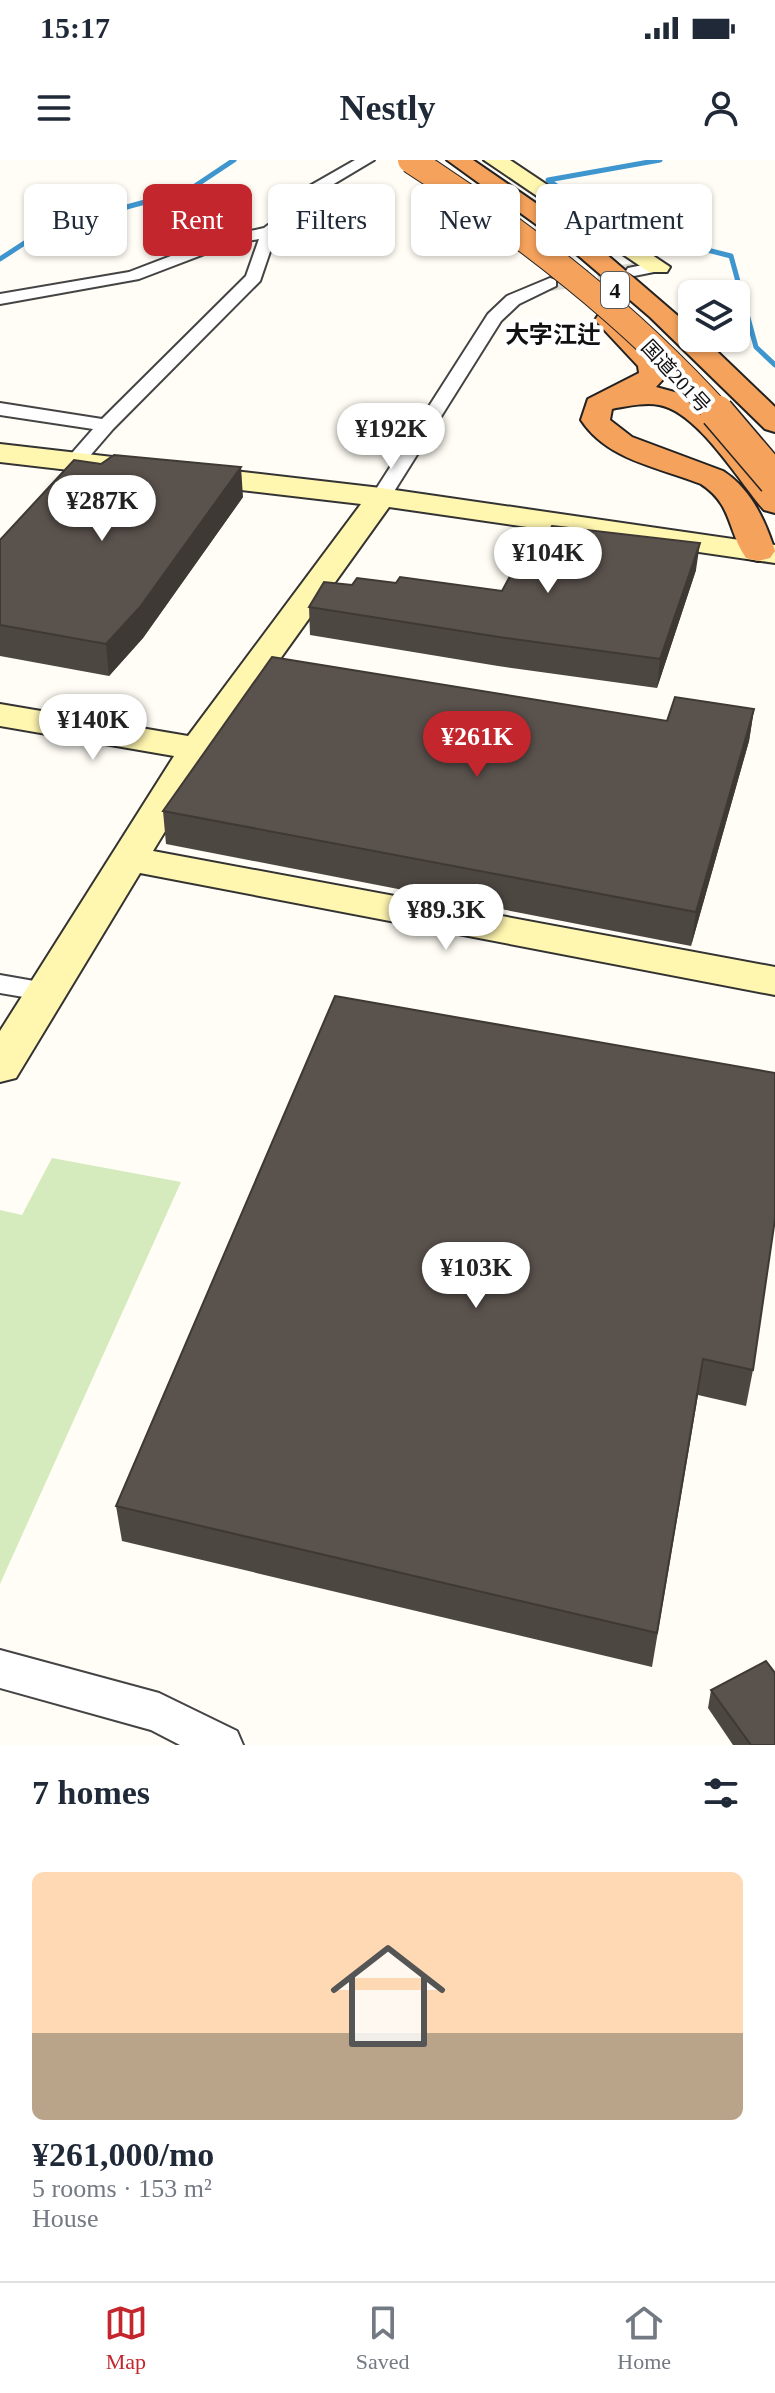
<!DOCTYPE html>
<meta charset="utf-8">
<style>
:root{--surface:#fff;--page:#f6f6f7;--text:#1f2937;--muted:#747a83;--line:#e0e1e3;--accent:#c4262e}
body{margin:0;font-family:"Times New Roman","Noto Sans JP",serif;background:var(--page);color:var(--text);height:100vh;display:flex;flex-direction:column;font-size:30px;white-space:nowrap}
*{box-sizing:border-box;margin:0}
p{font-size:26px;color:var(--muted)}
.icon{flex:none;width:44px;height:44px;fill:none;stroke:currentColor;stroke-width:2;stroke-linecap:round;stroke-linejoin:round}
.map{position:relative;height:1585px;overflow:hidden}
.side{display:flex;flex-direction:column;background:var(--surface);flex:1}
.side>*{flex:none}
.guide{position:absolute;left:24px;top:24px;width:728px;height:72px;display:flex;gap:16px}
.controls{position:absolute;left:678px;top:120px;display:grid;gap:16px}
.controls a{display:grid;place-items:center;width:72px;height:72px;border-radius:12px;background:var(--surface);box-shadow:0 2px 6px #0004;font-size:40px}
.price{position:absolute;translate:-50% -68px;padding:0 18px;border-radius:28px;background:#fff;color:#222;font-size:26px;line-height:52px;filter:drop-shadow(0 2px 4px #0008)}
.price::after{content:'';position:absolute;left:50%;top:48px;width:24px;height:18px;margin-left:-12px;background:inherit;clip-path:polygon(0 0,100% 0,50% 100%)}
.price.current{background:var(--accent);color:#fff}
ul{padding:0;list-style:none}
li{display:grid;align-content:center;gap:16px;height:424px;padding:0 32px}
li+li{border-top:2px solid var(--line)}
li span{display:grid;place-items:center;height:248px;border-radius:12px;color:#555}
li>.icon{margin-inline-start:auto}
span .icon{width:144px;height:144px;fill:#fffc;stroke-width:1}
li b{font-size:34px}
h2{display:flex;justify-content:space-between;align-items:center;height:96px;padding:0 32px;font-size:34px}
.tag{padding:0 28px;border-radius:12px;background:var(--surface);box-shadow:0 2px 6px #0004;font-size:28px;line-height:72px}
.tag.current{background:var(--accent);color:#fff}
.status{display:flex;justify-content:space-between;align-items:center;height:56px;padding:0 40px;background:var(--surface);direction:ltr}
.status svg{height:22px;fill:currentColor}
header{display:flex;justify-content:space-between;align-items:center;height:104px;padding:0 32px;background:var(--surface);font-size:36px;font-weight:800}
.dock{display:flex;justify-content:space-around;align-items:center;height:112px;border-top:2px solid var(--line);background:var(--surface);font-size:22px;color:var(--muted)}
.dock a{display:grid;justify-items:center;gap:4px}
.dock .current{color:var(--accent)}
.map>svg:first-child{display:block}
.green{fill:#d5ebbd}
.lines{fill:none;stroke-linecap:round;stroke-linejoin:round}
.stream{stroke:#3f96cf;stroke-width:5}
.street-tunnel{stroke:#dbdad3;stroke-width:16;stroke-dasharray:16 8;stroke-linecap:butt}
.street-casing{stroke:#444;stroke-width:4}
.secondary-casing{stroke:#333;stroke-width:4}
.highway-casing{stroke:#222;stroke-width:4}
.street{fill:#fff;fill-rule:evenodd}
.secondary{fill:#fff6b0;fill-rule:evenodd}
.highway{fill:#f5a25d;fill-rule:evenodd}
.highway-bridge-far1-casing{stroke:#222;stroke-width:28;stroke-linecap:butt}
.highway-bridge-casing{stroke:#222;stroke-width:36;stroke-linecap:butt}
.highway-bridge-far1{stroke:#f5a25d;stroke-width:26}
.highway-bridge{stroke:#f5a25d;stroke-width:33}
.wall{fill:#4d4742}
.shaded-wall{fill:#3f3936}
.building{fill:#5a524d;stroke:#3f3936;stroke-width:2}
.labels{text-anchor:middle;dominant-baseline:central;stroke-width:8;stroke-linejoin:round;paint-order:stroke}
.far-street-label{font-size:20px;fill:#111;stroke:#fff}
.shield{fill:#fff;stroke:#585858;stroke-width:2}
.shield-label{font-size:22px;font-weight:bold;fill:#111}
.far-quarter-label{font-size:24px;font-weight:bold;fill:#111;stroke:#fff}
</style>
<div class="status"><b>15:17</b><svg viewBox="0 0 49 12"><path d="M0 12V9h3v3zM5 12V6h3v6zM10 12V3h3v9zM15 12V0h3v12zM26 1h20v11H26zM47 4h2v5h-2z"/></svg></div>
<header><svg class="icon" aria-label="menu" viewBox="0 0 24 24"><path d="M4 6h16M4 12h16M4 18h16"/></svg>Nestly<svg class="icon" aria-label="person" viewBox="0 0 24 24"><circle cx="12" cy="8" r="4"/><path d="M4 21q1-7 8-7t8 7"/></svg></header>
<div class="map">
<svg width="775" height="1585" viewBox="0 0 775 1585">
<rect width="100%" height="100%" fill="#fffdf5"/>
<!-- green -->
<polygon class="green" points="52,998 181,1022 0,1424 0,1050 22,1055"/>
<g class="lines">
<!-- stream -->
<g class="stream">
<polyline points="660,0 548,20 616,67 731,96 756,187 775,205"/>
<polyline points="0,99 46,69 189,30 234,0"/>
</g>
<!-- street-tunnel -->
<polyline class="street-tunnel" points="550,123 634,111"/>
<defs>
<g id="street">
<polygon points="355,0 374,0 317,34 307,50 276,74 260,121 113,269 82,305 68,305 65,301 93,269 0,255 0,243 102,259 246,116 259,79 228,85 139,119 0,144 0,134 129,112 218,78 264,68 296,44 306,28"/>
<polygon points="658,102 666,107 664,110 634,116 626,111 628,108"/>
<polygon points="550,118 556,120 556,126 519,144 501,161 388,341 374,341 371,337 488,154 507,136"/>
<polygon points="0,815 57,825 61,832 57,839 47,841 0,833"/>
<polygon points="0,1490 159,1533 237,1571 243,1585 180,1585 151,1570 0,1528"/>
</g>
<g id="secondary">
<polygon points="484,0 510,0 670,107 667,112 649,112"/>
<polygon points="0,284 381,328 775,385 775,403 389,347 214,591 153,691 775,807 775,835 140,713 16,918 0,922 0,871 174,596 0,566 0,544 188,576 361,344 0,302"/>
</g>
<g id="highway">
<polygon points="447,0 473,0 591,81 692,168 692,178 703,178 775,247 775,272 765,269 650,157 573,91"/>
<path d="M608,152l9,2 49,50 1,11 -11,12 37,10 24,18 58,69v29l-11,-3c-26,-30 -66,-98 -105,-105 -14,-3 -29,1 -43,3l-4,1 -2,11 22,17 91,34c28,18 42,49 52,80l-5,7 -12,3 -12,-3c-19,-28 -13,-53 -45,-74 -43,-17 -94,-24 -120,-64l7,-21 51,-26 -1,-7 -43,-46 4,-6z"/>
</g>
</defs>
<!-- street casing -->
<use href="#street" class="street-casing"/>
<!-- secondary casing -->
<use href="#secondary" class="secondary-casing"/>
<!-- highway casing -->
<use href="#highway" class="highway-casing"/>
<!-- street -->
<use href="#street" class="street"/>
<!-- secondary -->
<use href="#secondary" class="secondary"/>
<!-- highway -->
<use href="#highway" class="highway"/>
<defs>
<path id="highway-bridge-far1" d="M411,0c113,73 217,154 308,254"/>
<polyline id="highway-bridge" points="717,252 775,320"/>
</defs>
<!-- highway-bridge-far1 casing -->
<use href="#highway-bridge-far1" class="highway-bridge-far1-casing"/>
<!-- highway-bridge casing -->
<use href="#highway-bridge" class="highway-bridge-casing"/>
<!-- highway-bridge-far1 -->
<use href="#highway-bridge-far1" class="highway-bridge-far1"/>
<!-- highway-bridge -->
<use href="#highway-bridge" class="highway-bridge"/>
</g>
<!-- wall -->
<g class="wall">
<polygon points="243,337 143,478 109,516 0,496 0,380"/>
<polygon points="696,410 657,528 498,506 310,475 309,447 352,425 396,423 502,431"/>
<polygon points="754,549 749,581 691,786 166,684 163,651 667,561"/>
<polygon points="335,836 753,1210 746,1246 698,1235 652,1507 122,1381 116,1346"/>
<polygon points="711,1530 775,1585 733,1585 708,1548"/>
</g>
<!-- shaded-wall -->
<g class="shaded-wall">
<polygon points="241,307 243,337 143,478 109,516 106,484"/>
<polygon points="700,383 696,410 657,528 660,499"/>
<polygon points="754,549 749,581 691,786 696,752"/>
</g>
<!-- building -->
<g class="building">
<polygon points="114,295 241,307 140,447 106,484 0,465 0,380 74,300 101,304"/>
<polygon points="552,366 700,383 660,499 499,477 309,447 324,422 352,425 357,418 396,423 400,417 502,431 532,375 546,378"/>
<polygon points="272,497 667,561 675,537 754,549 696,752 163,651"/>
<polygon points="335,836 775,913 775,1059 753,1210 703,1199 657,1473 116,1346"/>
<polygon points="766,1501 775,1513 775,1585 751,1585 711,1530"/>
</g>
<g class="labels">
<!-- far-street labels -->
<g class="far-street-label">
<text transform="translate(676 216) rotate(47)">国道201号</text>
</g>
<!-- shield labels -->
<rect class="shield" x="601" y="112" width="28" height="36" rx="6"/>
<g class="shield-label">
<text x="615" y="130">4</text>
</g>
<!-- far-quarter labels -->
<g class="far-quarter-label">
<text x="553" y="175">大字江辻</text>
</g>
</g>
</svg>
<div class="controls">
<a><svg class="icon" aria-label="layers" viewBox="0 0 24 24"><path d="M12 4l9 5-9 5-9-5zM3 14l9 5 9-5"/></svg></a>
</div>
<b class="price" style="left:391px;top:311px">¥192K</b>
<b class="price" style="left:102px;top:383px">¥287K</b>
<b class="price" style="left:548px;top:435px">¥104K</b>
<b class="price" style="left:93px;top:602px">¥140K</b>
<b class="price current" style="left:477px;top:619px">¥261K</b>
<b class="price" style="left:446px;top:792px">¥89.3K</b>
<b class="price" style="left:476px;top:1150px">¥103K</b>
<div class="guide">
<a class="tag">Buy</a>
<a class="tag current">Rent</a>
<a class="tag">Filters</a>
<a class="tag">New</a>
<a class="tag">Apartment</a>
</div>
</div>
<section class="side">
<h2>7 homes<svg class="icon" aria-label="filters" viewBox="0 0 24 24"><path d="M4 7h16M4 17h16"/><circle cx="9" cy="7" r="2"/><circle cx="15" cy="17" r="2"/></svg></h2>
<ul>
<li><span style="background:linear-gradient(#ffd9b3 65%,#b9a48a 0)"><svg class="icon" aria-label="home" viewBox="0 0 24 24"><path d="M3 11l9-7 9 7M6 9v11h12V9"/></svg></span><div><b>¥261,000/mo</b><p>5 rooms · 153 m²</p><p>House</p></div></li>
</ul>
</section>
<nav class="dock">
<a class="current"><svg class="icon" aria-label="map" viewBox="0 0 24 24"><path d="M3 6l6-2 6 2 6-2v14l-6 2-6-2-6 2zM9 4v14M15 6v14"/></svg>Map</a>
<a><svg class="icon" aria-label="saved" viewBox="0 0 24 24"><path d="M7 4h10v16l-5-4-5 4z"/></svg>Saved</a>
<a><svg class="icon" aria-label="home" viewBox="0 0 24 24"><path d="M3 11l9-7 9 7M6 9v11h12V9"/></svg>Home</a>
</nav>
